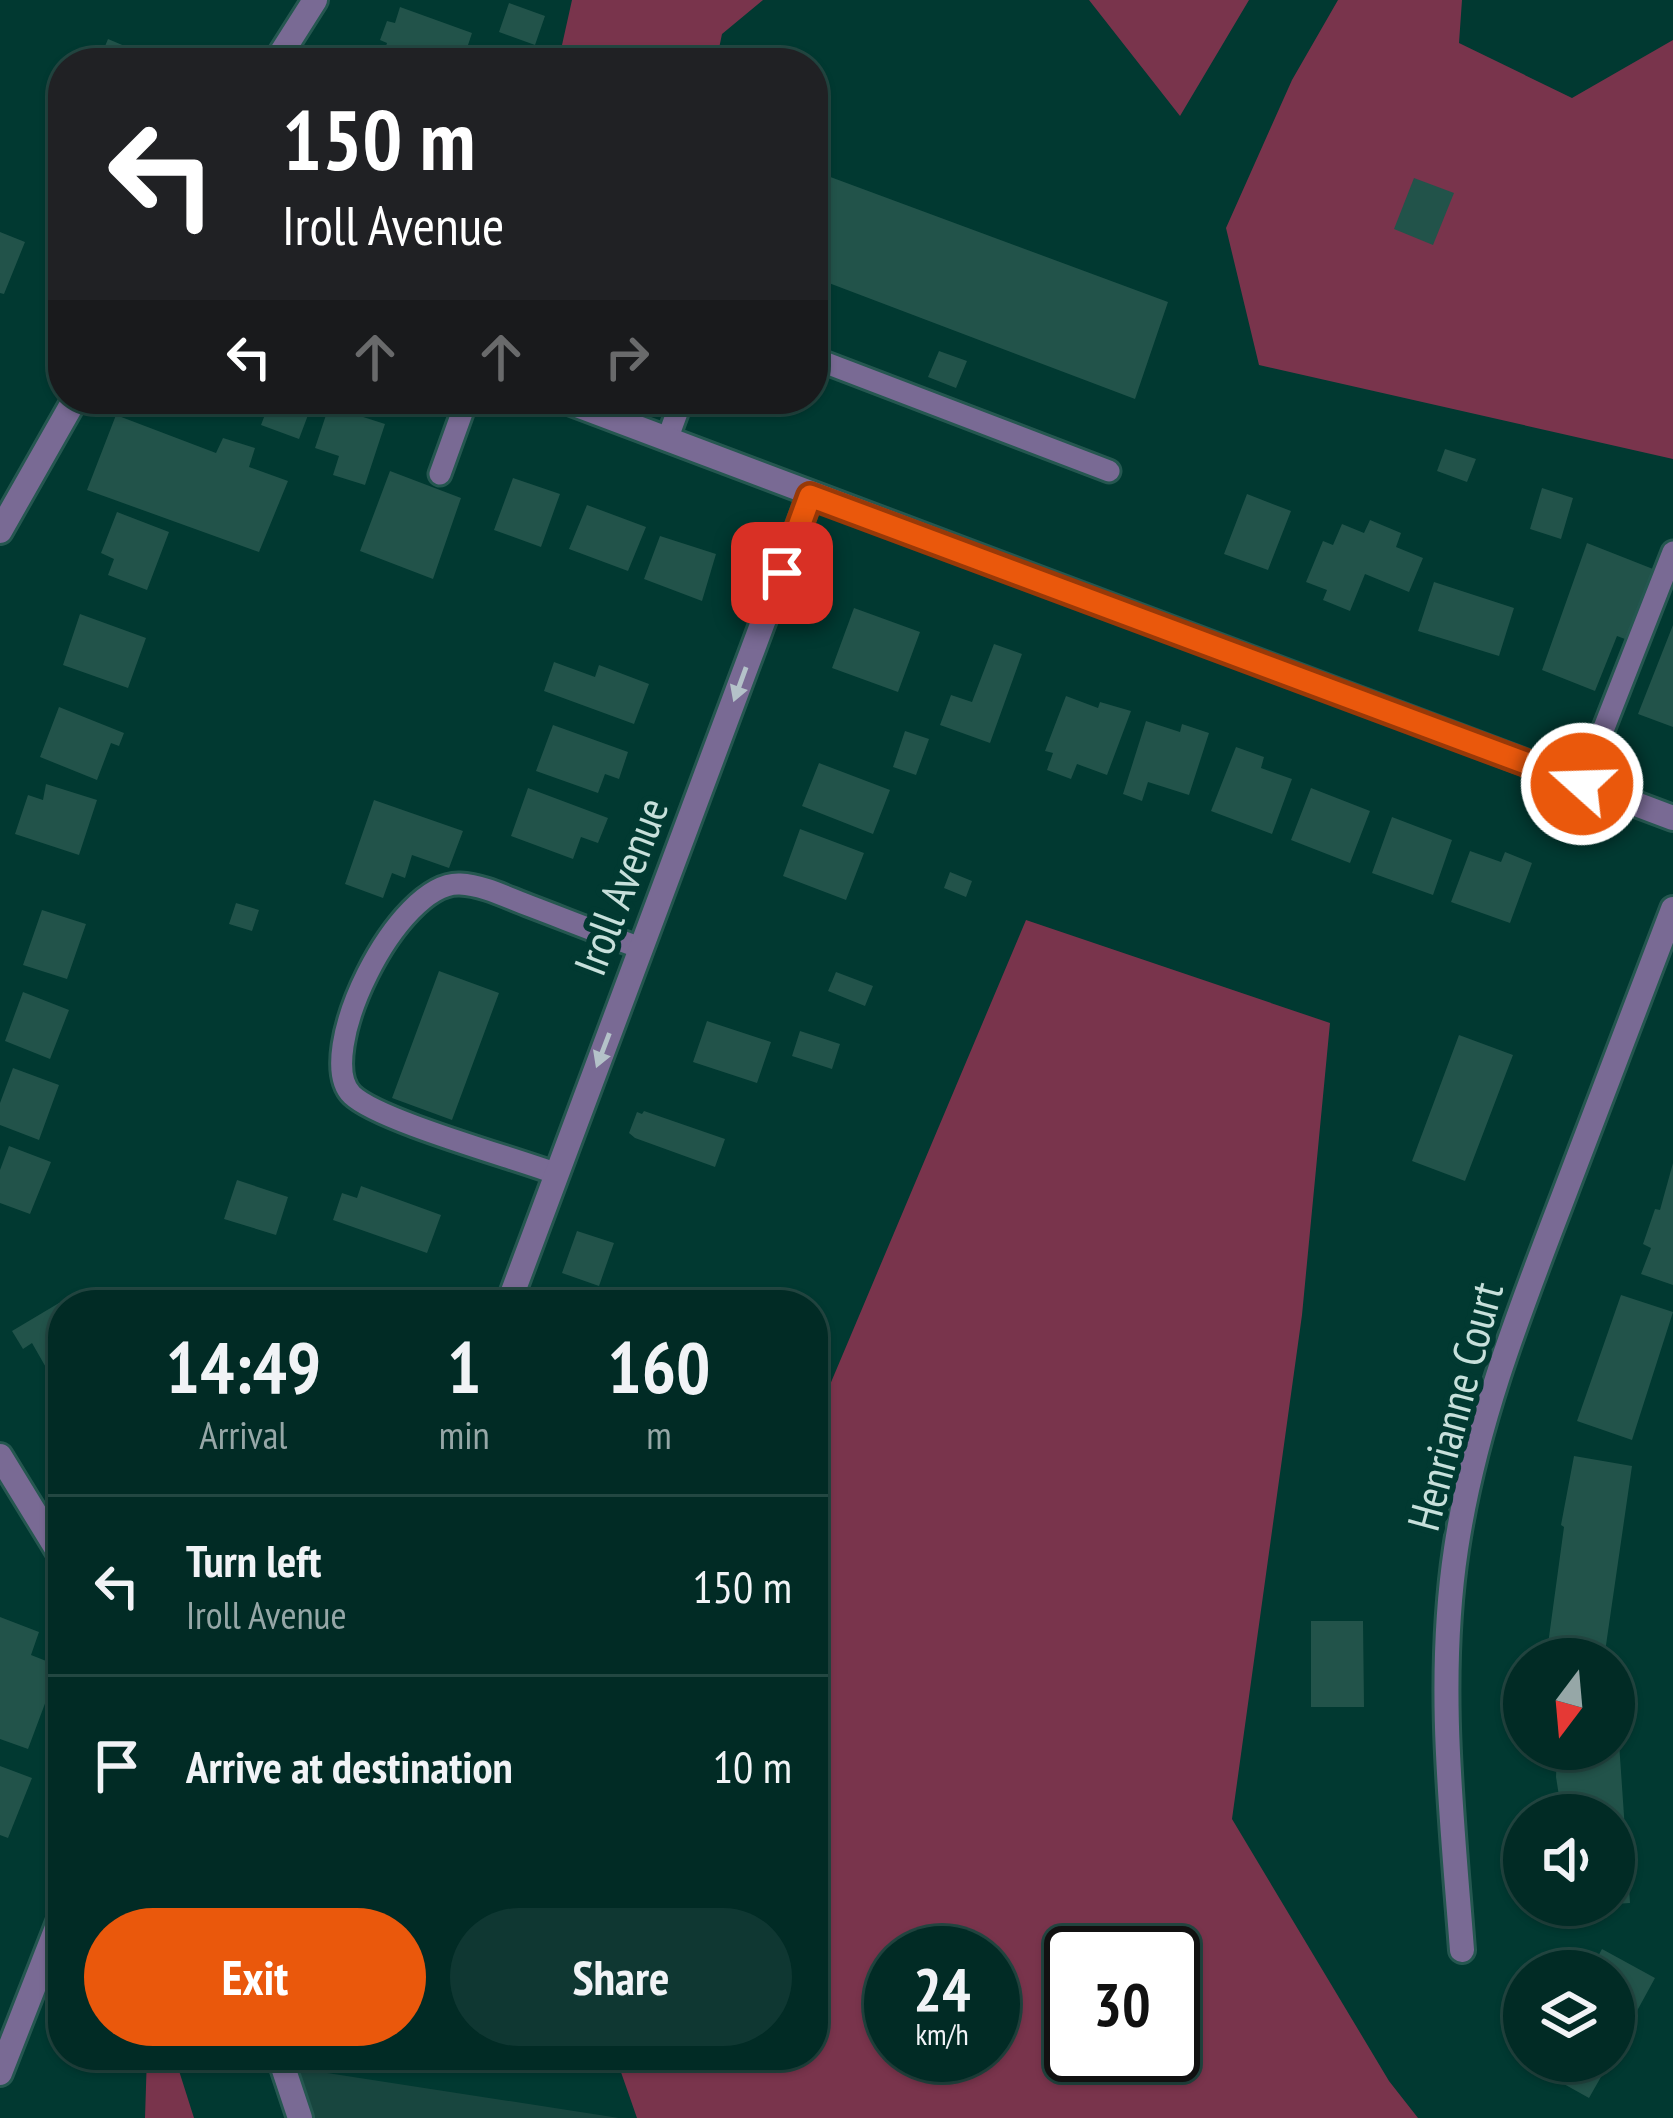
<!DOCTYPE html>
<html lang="en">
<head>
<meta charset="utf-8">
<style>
  body { margin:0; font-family:"PT Sans Narrow",sans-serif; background:#0f3732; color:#f1f3f6; height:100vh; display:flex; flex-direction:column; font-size:45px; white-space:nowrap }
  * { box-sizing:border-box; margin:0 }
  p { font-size:39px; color:#96a7a7 }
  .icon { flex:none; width:66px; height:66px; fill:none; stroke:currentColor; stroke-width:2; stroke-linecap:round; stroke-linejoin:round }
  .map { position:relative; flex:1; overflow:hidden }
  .drawer { position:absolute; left:48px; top:1290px; width:780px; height:780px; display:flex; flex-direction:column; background:#012b25; border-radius:48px; box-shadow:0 3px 9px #0004,0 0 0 3px #234742 }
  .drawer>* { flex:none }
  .top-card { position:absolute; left:48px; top:48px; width:780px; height:366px; border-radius:48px; box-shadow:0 3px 9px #0004,0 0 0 3px #234742; background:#202124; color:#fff; overflow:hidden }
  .needle { width:78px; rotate:196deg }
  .fabs { position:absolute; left:1503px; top:1638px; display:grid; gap:24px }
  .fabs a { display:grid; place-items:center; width:132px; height:132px; border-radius:50%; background:#012b25; box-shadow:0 3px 9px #0004,0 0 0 3px #234742; font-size:60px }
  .speed { position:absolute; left:864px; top:1926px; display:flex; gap:24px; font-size:60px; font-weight:700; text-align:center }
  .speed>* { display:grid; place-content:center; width:156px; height:156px; border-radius:50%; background:#012b25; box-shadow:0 3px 9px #0004,0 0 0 3px #234742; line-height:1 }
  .speed small { font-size:30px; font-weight:400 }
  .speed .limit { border:6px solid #111; border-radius:18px; background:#fff; color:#111 }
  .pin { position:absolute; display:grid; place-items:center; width:102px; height:102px; color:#fff; margin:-51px; border-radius:24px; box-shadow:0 6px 18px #0006 }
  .me { position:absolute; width:132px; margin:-66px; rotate:290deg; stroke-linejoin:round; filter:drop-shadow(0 0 9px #0008) }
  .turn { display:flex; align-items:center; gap:42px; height:252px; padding:0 36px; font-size:54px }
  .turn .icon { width:156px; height:156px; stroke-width:2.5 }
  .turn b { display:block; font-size:84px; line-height:102px }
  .lanes { display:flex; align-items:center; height:114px; padding:0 36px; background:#0003; justify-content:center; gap:60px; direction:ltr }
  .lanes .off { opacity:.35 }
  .eta { display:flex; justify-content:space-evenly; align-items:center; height:204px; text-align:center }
  .eta b { font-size:72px; font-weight:800; line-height:84px }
  .primary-button { display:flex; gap:24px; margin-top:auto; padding:24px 36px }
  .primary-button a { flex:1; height:138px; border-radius:72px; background:#ea580c; color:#fff; font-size:48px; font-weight:800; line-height:138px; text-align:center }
  .primary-button a+a { background:#0f3732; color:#f1f3f6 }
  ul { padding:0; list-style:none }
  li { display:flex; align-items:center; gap:36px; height:180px; padding:0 36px; border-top:3px solid #234742 }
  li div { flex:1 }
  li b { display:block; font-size:45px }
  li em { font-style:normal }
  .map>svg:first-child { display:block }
  .built { fill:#18463f }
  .green { fill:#79344c; fill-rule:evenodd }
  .building { fill:#22534a }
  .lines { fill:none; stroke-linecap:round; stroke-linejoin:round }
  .service-casing { stroke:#255750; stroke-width:27 }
  .minor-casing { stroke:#255750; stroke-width:30 }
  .tertiary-casing { stroke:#255750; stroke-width:30 }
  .service { stroke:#796a94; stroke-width:21 }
  .minor { stroke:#796a94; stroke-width:24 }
  .tertiary { stroke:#796a94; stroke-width:24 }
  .oneway { fill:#b4c2c9 }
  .route-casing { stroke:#983908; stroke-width:30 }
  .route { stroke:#ea580c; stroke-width:21 }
  .labels { text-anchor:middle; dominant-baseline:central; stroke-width:12; stroke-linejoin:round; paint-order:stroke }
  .street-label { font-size:45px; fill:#c7e0db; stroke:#013931 }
</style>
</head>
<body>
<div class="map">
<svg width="1673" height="2118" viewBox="0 0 1673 2118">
  <rect width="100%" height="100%" fill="#013931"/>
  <path class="built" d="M282,2066L619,2118H300Z"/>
  <path class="green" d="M572,0H763L722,34L716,63H558Z
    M1089,0H1249L1180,116Z
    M1338,0H1462L1459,43L1572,98L1673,40V459L1259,365L1226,228L1292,80Z
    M1026,920L1330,1023L1302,1315L1232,1819L1389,2081L1418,2118H637L615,2055H813V1425ZM993,1953V2055H891V1953ZM1173,1953V2055H1071V1953Z
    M147,2055H174L194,2118H145Z"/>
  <path class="building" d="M509,3L545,16L535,45L499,32Z
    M400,7L472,33L462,63L381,61L387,43L380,40L387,21L395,23Z
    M108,39L165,63H98Z
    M825,175L1168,302L1135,399L813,277V217Z
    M1414,178L1454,193L1433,245L1394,229Z
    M0,232L25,242L4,294L0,293Z
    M939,351L967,361L956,388L928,377Z
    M271,399H314L299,439L261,425Z
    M329,406L385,424L365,485L333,475L339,456L315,448Z
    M116,415L216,453L223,438L255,448L249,467L288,481L259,552L87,490Z
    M1445,449L1476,459L1467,482L1437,471Z
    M390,471L461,498L433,579L360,551Z
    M513,478L560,494L541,547L494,530Z
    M1542,488L1573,498L1561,539L1530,529Z
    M1247,494L1291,511L1268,570L1224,554Z
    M587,505L646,527L628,571L569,549Z
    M117,512L169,532L147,590L108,575L114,559L101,553Z
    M1370,520L1401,533L1396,547L1423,558L1409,592L1365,574L1350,611L1323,600L1327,590L1306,582L1323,541L1333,545L1342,524L1364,533Z
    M660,536L716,554L702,601L644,579Z
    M1587,543L1653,569L1625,639L1617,636L1595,691L1542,670Z
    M1434,582L1514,608L1499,656L1418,631Z
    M854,608L920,632L898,692L832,668Z
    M80,614L146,638L128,688L63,665Z
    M1673,625V727L1638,714Z
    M994,644L1022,654L990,743L940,725L951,695L972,702Z
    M554,662L595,677L599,665L649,684L634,724L544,691Z
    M1066,696L1098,708L1100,702L1131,711L1107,775L1077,764L1071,779L1047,770L1053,753L1045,751Z
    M59,707L124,733L119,746L111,743L97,780L40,757Z
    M1146,721L1180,732L1182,724L1209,733L1189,795L1148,782L1142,801L1123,794Z
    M553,725L628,752L619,779L605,774L598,793L536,771Z
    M905,731L929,739L916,775L893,767Z
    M1236,747L1264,757L1261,768L1292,779L1272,834L1211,811Z
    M819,763L890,790L873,834L802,806Z
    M46,784L97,800L79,855L15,834L28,795L43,800Z
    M528,788L608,818L598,843L581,837L573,859L511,836Z
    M1311,788L1370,811L1350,863L1291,840Z
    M374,800L463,831L449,868L412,855L405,878L392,873L383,898L345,884Z
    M1392,817L1452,840L1433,895L1372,873Z
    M800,829L864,853L846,900L783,876Z
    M1470,851L1501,862L1505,852L1532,863L1510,923L1451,902Z
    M950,872L972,881L966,897L944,888Z
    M236,903L259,910L252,931L229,924Z
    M42,910L86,924L67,979L23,965Z
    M439,971L499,993L452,1120L392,1098Z
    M836,972L873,986L865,1006L828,991Z
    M23,992L69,1010L50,1059L5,1041Z
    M707,1021L771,1042L757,1083L693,1062Z
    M800,1031L840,1044L832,1069L792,1056Z
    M1459,1035L1513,1055L1465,1181L1412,1161Z
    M13,1068L59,1085L39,1140L0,1125V1103Z
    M644,1111L725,1139L715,1167L635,1138L629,1133L637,1112L642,1114Z
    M9,1146L51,1162L30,1214L0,1203V1170Z
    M1673,1163V1285L1641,1274L1651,1248L1643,1244L1655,1209L1660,1210Z
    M237,1180L288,1197L276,1235L224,1219Z
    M361,1186L441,1215L427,1253L333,1220L342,1193L357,1198Z
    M577,1231L614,1243L599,1286L562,1273Z
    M1621,1295L1673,1312L1632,1440L1577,1421Z
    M59,1303L63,1309V1362L48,1371L32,1343L23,1349L12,1331Z
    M1574,1456L1632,1466L1604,1659H1546L1564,1527L1561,1525Z
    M0,1617L39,1632L31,1655L59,1666L28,1749L0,1739Z
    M1311,1621H1363L1364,1707H1311Z
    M1614,1728H1618L1630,1903L1614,1904V1815H1562L1556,1777L1557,1749H1614Z
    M0,1766L32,1778L8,1838L0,1835Z
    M1602,1949L1655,1978L1614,2053V1971H1590Z
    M1541,2061H1610L1589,2098L1537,2069Z"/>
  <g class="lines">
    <defs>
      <path id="service" d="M813,358L1109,471
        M667,440L682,399
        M440,474L467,399
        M1582,784L1673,552
        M557,1174C515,1158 379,1121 352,1095C312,1056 397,881 460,884C484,885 508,898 530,906C567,920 604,935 641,948"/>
      <path id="minor" d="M561,399L1673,818
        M508,1305L810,496
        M1462,1950C1452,1817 1436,1682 1456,1549C1474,1429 1516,1320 1559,1208C1597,1108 1635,1009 1673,909
        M0,2073L63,1912"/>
      <path id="tertiary" d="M275,63L315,0
        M0,531L75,399
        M0,1456L63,1559
        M279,2055L300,2118"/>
    </defs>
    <use href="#service" class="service-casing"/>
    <use href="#minor" class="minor-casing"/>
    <use href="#tertiary" class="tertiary-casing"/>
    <use href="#service" class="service"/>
    <use href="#minor" class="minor"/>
    <use href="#tertiary" class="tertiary"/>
  </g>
  <defs><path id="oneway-solid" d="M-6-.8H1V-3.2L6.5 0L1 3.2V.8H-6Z" transform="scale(3)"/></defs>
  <g class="oneway">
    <use href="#oneway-solid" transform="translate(740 684) rotate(110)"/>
    <use href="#oneway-solid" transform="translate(603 1050) rotate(111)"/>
  </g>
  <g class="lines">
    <defs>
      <path id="route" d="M782,573L810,496L1582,784"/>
    </defs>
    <use href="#route" class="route-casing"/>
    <use href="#route" class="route"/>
  </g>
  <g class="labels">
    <g class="street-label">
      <text transform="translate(620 886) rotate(-69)">Iroll Avenue</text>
      <text transform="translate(1454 1406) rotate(-75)">Henrianne Court</text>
    </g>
  </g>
</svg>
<div class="fabs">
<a><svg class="needle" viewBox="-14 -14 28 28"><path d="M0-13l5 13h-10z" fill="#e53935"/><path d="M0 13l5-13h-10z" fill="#96a7a7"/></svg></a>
<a><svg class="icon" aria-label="sound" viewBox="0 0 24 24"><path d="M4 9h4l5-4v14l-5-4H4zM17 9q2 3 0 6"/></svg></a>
<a><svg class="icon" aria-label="layers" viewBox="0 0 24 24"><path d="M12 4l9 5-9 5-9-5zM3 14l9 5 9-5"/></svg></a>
</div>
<div class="speed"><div>24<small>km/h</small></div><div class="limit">30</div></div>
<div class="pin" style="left:782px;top:573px;background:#d93025"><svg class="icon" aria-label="arrive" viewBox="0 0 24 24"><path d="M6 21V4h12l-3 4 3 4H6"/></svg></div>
<svg class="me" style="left:1582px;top:784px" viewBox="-20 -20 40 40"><circle r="17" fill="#ea580c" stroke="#fff" stroke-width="3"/><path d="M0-11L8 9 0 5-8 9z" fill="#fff"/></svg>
<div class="top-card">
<div class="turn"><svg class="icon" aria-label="left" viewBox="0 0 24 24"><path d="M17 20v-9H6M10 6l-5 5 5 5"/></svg><div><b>150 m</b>Iroll Avenue</div></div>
<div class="lanes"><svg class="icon" aria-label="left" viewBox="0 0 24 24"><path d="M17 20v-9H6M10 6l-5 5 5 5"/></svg><svg class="icon off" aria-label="ahead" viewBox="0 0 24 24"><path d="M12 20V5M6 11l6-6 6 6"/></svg><svg class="icon off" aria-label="ahead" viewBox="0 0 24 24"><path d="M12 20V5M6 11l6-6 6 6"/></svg><svg class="icon off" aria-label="right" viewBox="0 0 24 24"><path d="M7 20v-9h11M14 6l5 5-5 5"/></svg></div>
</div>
<section class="drawer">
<div class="eta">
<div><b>14:49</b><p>Arrival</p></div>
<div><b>1</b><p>min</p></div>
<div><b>160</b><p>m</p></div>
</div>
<ul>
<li><svg class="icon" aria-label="left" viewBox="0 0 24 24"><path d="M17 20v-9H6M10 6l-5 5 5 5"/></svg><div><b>Turn left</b><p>Iroll Avenue</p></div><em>150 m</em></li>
<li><svg class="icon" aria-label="arrive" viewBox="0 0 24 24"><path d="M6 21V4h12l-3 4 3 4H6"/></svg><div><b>Arrive at destination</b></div><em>10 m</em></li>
</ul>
<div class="primary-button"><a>Exit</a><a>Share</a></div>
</section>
</div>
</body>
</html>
